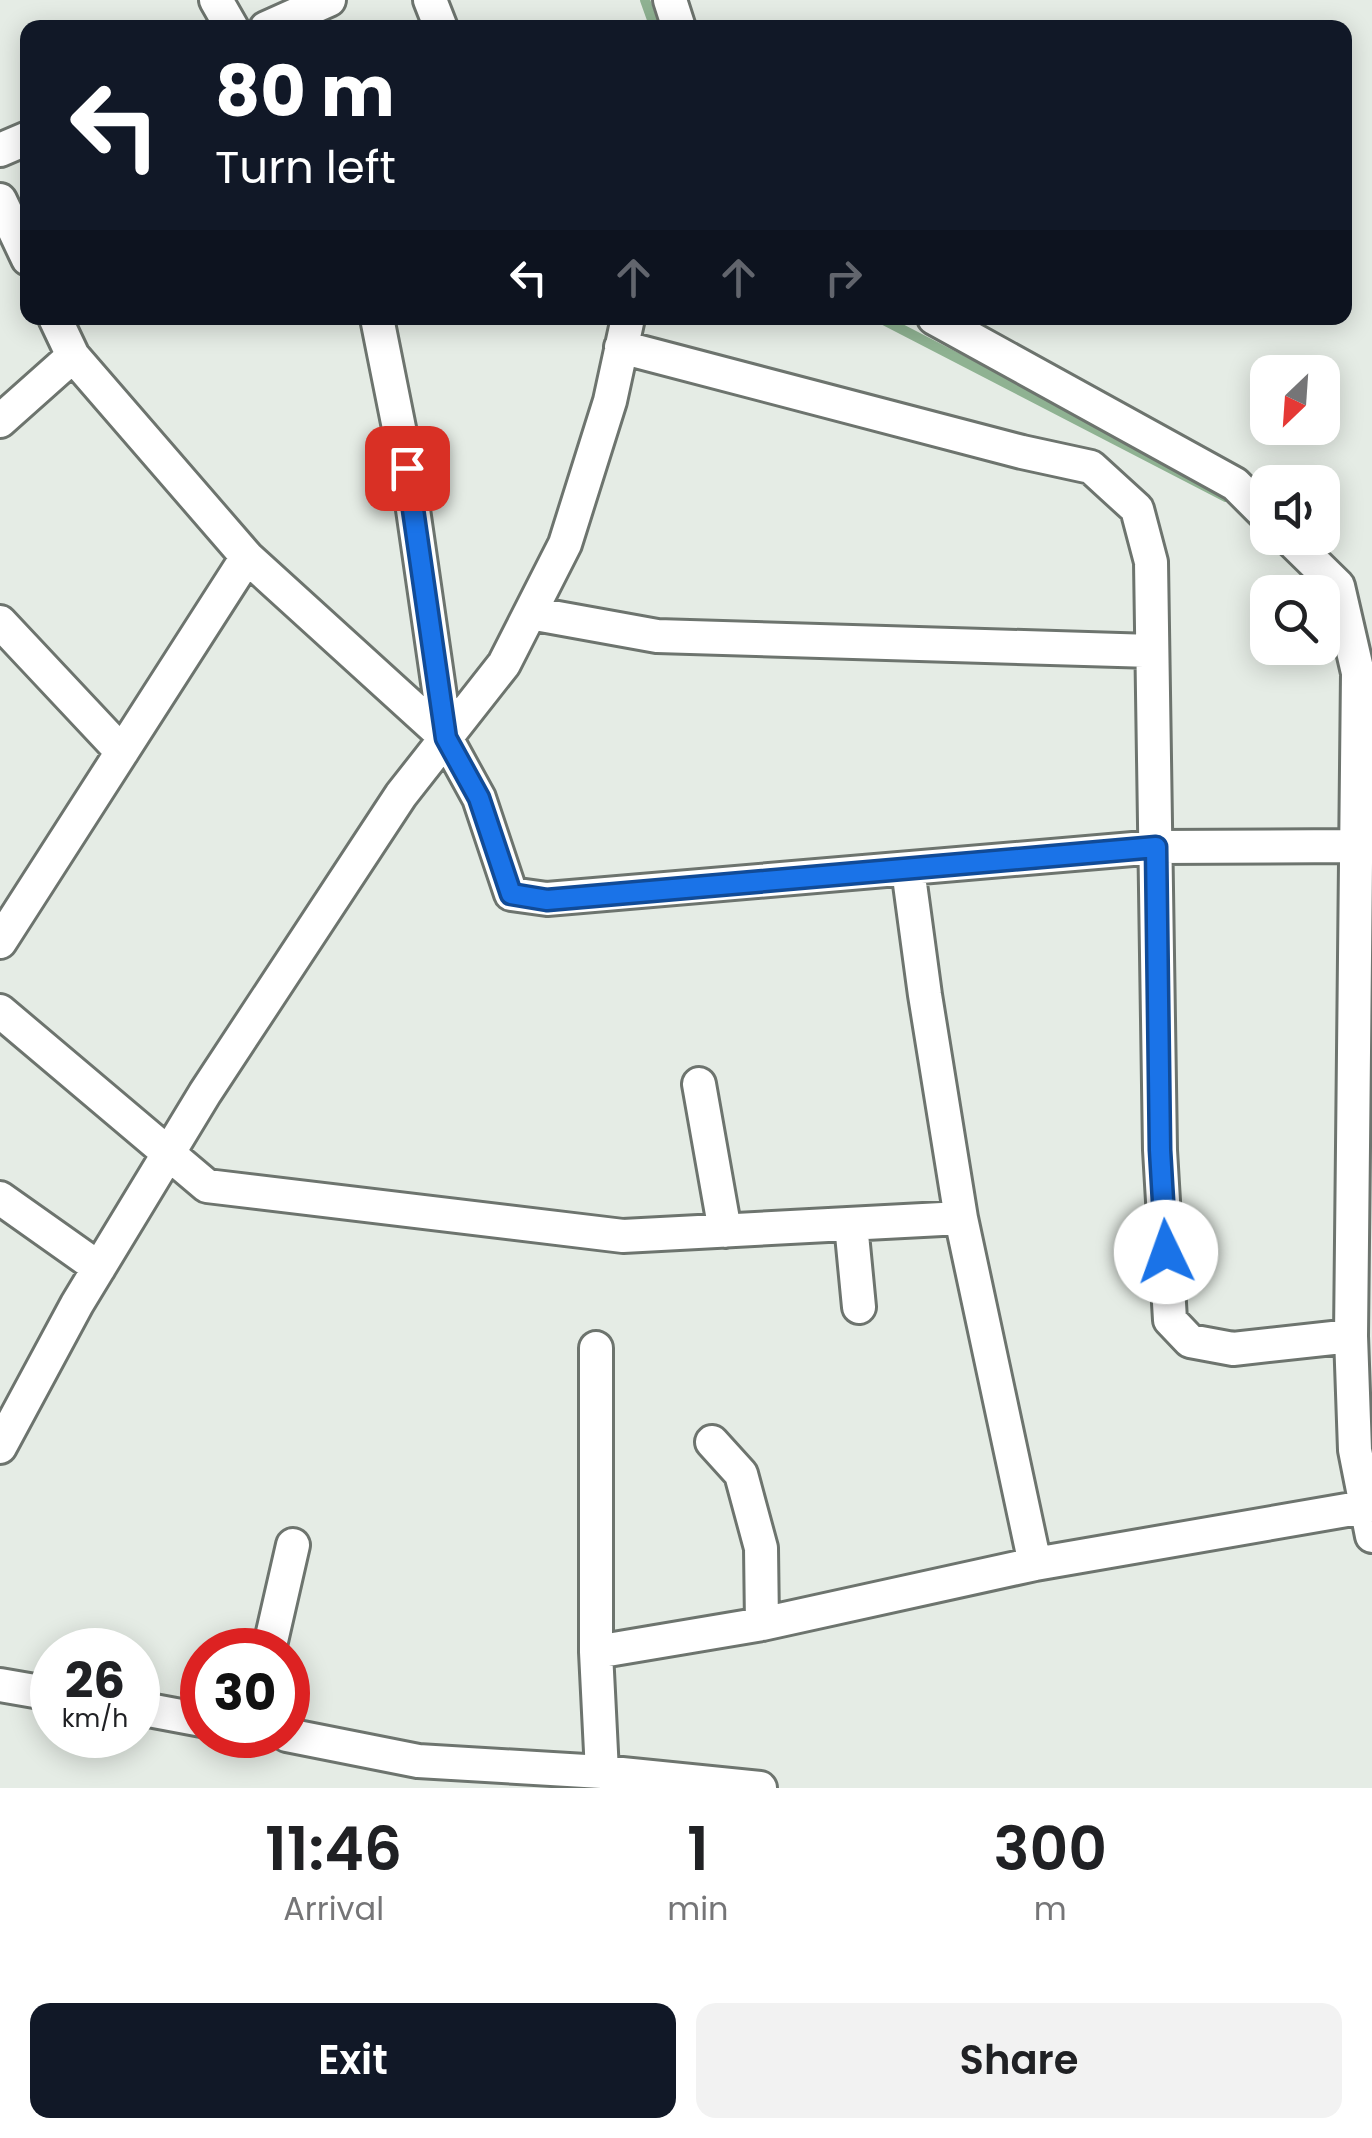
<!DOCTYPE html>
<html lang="en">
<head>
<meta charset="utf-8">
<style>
  body { margin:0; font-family:Poppins,sans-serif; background:#f2f2f2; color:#202124; height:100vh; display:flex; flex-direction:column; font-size:38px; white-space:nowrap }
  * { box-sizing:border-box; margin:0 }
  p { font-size:32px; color:#757577 }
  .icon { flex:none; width:55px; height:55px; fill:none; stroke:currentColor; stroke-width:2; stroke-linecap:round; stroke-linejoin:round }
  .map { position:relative; height:1788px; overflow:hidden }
  .side { display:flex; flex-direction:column; background:#fff; flex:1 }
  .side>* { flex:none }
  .top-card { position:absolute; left:20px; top:20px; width:1332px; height:305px; border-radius:20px; box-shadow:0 5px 25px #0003; background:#111827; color:#fff; overflow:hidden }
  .needle { width:65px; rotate:205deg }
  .controls { position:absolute; left:1250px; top:355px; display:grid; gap:20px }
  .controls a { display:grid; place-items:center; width:90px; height:90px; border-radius:20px; background:#fff; box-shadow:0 5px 25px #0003; font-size:50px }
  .speed { position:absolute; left:30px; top:1628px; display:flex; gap:20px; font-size:50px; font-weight:700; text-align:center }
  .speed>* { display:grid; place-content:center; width:130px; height:130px; border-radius:50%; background:#fff; box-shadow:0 5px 25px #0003; line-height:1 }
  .speed small { font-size:25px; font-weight:400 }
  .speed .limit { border:15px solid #d22; background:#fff; color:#111 }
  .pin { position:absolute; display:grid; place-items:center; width:85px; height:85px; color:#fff; margin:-42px; border-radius:20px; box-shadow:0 5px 15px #0006 }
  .me { position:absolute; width:110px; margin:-55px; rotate:357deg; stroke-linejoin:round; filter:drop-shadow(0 0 8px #0008) }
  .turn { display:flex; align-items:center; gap:35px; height:210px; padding:0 30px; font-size:45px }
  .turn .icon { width:130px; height:130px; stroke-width:2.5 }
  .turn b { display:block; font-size:70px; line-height:85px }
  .lanes { display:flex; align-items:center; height:95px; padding:0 30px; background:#0003; justify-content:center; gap:50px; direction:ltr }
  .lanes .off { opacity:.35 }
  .eta { display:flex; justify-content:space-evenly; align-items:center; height:170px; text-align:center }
  .eta b { font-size:60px; font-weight:600; line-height:70px }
  .button { display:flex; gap:20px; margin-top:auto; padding:20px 30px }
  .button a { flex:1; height:115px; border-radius:20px; background:#111827; color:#fff; font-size:40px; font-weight:600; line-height:115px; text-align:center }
  .button a+a { background:#f2f2f2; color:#202124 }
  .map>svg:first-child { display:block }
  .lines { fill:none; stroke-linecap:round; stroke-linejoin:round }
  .stream { stroke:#8fb292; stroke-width:10 }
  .minor-casing { stroke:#6d746e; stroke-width:38 }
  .minor { stroke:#fff; stroke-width:32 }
  .route-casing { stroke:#114b97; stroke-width:25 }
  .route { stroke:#1a73e8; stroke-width:18 }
</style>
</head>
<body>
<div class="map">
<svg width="1372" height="1788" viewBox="0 0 1372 1788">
  <rect width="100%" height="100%" fill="#e5ece5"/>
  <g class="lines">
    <path class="stream" d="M645,0L655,28
      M880,318L1226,497"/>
    <defs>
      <path id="minor" d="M216,0L232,28
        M430,0L441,28
        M670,0L679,28
        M266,28L329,0
        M0,150L28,138
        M0,200L28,259
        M55,318L73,356L247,557L446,738L479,798L511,894L547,899L1156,847L1358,846
        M377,318L407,468L446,738
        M934,318L1235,484L1268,517
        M621,347L1022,452L1091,467L1137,509L1151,562L1160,1150L1170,1320L1190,1341L1233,1349L1351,1336
        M0,421L73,356
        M1289,538L1338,586L1358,673L1351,1336L1355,1450L1372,1536
        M530,613L657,636L1152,651
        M0,622L122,752
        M908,869L925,995L961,1218L1035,1564
        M0,942L247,557
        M0,1011L207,1186L623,1236L961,1218
        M699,1084L725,1231
        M0,1198L99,1268
        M851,1224L859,1307
        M596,1348V1652L602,1772
        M712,1442L741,1474L761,1548L762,1624
        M0,1447L77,1304L205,1093L401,795L504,664L565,544L610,401L628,318
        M269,1650L293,1545
        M596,1652L762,1624L1035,1564L1364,1507
        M0,1685L52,1694
        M138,1708L202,1720
        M287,1735L418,1761L602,1772L760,1788"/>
    </defs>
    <use href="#minor" class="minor-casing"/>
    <use href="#minor" class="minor"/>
  </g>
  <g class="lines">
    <defs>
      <path id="route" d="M407,468L446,738L479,798L511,894L547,900L1156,847L1160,1150L1166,1252"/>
    </defs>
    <use href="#route" class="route-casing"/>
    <use href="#route" class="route"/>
  </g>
</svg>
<div class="controls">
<a><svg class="needle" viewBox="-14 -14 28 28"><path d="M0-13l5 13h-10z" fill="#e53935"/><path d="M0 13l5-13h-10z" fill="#757577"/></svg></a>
<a><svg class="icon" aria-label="sound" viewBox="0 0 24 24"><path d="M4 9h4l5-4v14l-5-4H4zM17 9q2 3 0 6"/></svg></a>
<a><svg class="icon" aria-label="search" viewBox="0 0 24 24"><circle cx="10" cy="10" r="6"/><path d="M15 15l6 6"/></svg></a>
</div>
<div class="speed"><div>26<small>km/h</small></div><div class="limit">30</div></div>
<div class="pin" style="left:407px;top:468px;background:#d93025"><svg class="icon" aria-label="arrive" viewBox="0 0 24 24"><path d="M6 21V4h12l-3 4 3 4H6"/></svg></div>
<svg class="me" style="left:1166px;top:1252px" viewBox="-20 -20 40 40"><circle r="19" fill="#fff"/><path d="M0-13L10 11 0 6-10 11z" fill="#1a73e8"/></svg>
<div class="top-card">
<div class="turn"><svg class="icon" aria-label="left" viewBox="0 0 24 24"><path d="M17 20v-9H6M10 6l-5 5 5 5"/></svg><div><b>80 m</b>Turn left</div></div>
<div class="lanes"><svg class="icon" aria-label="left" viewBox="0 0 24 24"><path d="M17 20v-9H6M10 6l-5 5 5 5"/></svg><svg class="icon off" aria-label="ahead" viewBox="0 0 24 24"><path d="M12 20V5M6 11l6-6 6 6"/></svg><svg class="icon off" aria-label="ahead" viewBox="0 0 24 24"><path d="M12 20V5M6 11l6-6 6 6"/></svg><svg class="icon off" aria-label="right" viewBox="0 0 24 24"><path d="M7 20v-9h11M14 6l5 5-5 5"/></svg></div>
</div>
</div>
<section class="side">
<div class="eta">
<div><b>11:46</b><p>Arrival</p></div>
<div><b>1</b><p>min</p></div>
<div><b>300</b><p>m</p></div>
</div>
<div class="button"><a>Exit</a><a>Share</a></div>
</section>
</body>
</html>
